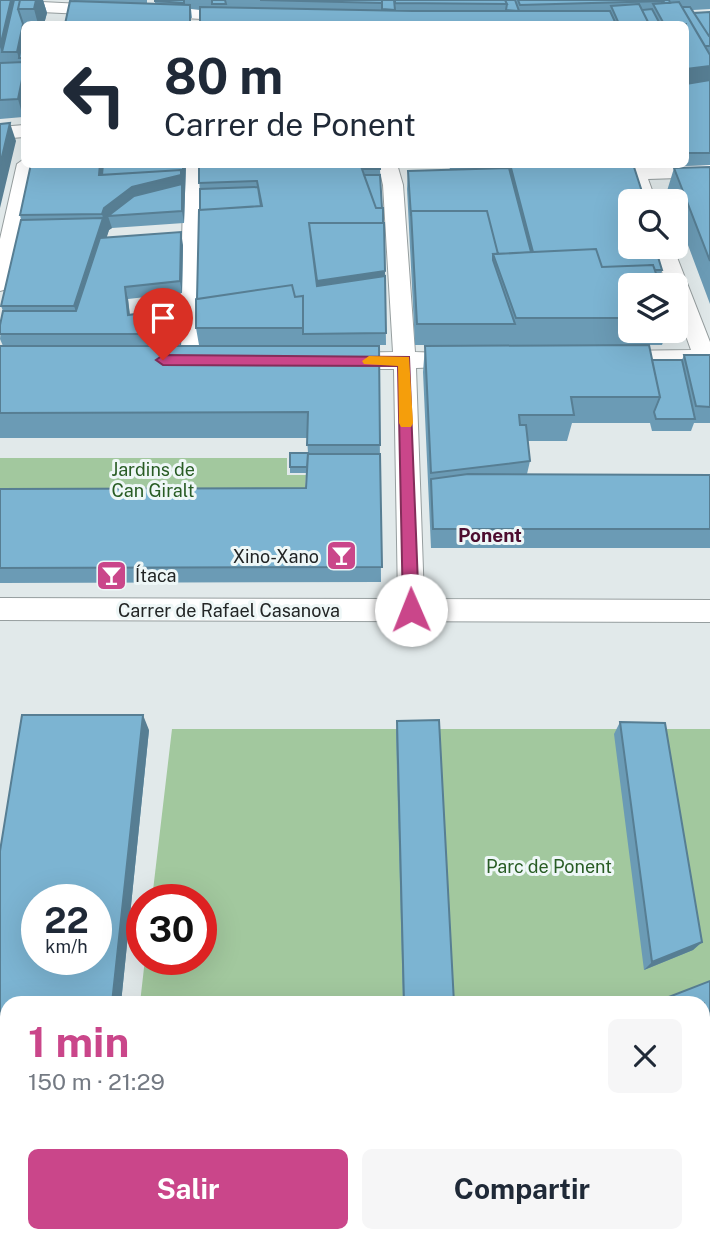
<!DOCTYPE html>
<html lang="es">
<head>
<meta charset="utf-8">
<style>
  body { margin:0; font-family:"Public Sans",sans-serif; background:#f6f6f7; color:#1f2937; height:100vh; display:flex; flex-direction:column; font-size:26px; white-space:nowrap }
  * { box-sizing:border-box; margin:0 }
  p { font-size:23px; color:#747a83 }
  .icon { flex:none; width:38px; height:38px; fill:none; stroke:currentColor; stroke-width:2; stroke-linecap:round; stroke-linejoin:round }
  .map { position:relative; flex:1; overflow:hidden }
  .drawer { position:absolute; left:0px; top:996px; width:710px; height:247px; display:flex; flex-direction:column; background:#fff; border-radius:21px 21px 0 0; box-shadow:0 7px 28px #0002 }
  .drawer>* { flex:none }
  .banner { position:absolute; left:21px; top:21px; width:668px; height:147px; border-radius:10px; box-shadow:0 7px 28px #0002; background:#fff; color:#1f2937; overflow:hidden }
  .buttons { position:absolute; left:618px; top:189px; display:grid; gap:14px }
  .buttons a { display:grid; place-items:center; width:70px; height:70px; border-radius:10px; background:#fff; box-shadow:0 7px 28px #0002; font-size:35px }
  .speed { position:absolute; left:21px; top:884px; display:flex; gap:14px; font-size:35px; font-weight:700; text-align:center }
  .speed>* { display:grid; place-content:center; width:91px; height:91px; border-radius:50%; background:#fff; box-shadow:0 7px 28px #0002; line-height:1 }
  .speed small { font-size:18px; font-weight:400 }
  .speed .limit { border:10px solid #d22; background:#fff; color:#111 }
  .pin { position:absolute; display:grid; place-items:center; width:60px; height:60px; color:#fff; margin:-72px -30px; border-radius:50% 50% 50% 0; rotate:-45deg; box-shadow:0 0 7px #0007 }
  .pin .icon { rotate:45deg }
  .me { position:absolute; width:77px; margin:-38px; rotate:359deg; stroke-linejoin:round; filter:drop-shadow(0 0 5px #0008) }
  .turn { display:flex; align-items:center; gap:24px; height:147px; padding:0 28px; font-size:32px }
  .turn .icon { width:91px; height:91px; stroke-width:2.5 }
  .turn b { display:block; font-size:49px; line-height:60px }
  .round { display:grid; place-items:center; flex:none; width:74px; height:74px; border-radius:10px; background:#f6f6f7 }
  .overview { display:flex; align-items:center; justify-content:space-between; height:119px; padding:0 28px }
  h1 { font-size:42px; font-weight:700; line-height:52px; color:#ca468a }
  .action { display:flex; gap:14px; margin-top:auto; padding:14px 28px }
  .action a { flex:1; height:80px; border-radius:10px; background:#ca468a; color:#fff; font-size:28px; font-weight:700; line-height:80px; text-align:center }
  .action a+a { background:#f6f6f7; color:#1f2937 }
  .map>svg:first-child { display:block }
  .green { fill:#a2c89e }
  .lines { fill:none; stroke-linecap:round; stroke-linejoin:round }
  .street-casing { stroke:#969e9f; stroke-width:2 }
  .street { fill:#fff; fill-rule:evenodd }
  .wall { fill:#6b9bb5 }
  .shaded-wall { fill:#577e93 }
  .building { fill:#7cb4d2; stroke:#577e93; stroke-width:2; fill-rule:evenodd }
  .route { fill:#ca468a; stroke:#832e5a; stroke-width:2 }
  .slow { fill:#f59e0b }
  .labels { text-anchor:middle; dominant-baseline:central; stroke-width:6; stroke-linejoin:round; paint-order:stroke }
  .park-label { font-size:18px; fill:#285c24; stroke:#eef7f7 }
  .poi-label { font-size:18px; fill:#222525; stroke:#eef7f7; text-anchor:end }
  .street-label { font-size:18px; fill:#222525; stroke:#eef7f7 }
  .neighbourhood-label { font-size:19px; font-weight:bold; fill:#4d0d2f; stroke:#eef7f7 }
</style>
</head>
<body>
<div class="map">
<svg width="710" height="1242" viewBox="0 0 710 1242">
  <rect width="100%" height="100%" fill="#e1e9ea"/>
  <path class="green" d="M0,458H287V475H306L304,501L0,502Z
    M172,729H710V1242H627L604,1236H704V1003H140L145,959H201V900L152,899Z
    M0,1156L7,1157V1236H363L392,1242H0Z"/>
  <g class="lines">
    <defs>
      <path id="street" d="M0,0L103,5L111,10L103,15L0,10Z
        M156,7L236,11L244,16L236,21L150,16L148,12L150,8Z
        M24,125V137L0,139V127Z
        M24,159V164H37L11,284L7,289L0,291V239L17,164Z
        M184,164H204L201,360L198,366L190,368L182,366L179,360Z
        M378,164H397L403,185L415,352L468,354L471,360L468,366L416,368L424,599L710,600V622L0,620V598L398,599L394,369H344L336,367L333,361L336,355L344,353L393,352L383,185Z
        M710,165V177L648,179L656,201H636L629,180L593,179L590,175L593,171L600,169Z
        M653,247H673L710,342V366L617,367L609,365L606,359L609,353L617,351L691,350L676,308V285H667Z"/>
    </defs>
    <use href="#street" class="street-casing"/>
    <use href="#street" class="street"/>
  </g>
  <path class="wall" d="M0,0H43L47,13L44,24H24V110L23,117L0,119Z
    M73,0H147V4H155V0H710V9L693,10L694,13L710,12V165L634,168L630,247H658L657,252L662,270L659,282L630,285V331H667L662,345H415L407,189L408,171L450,170L449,164H686V24H200V10L191,9L192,18L74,1Z
    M31,164H186L184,223L112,228L109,230L106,238L183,245L182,293L128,299L130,315L182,320L181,346H3L0,339L3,311L1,306L21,220L20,215Z
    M199,164L380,169L385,271L386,345H199L196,328L200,210Z
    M710,167V304L676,213V201H671L667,191L674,168Z
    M0,346H379L381,582L0,583V489L306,488L307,473H290V467L308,453L307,438H0Z
    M425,346L652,360H682L684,355H710V423H694L691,431H652L650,423H572L567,441H528L530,461L527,474L710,475V548H431L423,372Z
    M397,721L454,1003H403L396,733Z
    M620,722L702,942L693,950L644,970L614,734Z
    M149,730L121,1003H7V1043H0V851Z"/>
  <path class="shaded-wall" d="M11,0H14L2,52L0,47Z
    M36,0H43L47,13L44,24H38L34,9Z
    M23,24L24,32L19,58L17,52Z
    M710,66V83L686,86V69Z
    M24,70V110L23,117L18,99Z
    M10,123L16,141L0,208V165Z
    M100,164H107L105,184L99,175Z
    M183,164H186L184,223L182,211L108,216L112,228L109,230L80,323L74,306L103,218L102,214L104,208L132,187Z
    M181,232L183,245L182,293L180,281Z
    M385,271L384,289L317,299V281Z
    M125,287L128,299L131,327L128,315Z
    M179,308L182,320L181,346L178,334Z
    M143,715L149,730L121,1003H112Z
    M702,942L693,950L644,970L652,962Z"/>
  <path class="building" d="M0,0H11L0,47Z
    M14,0H20L18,9L23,24L17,52H2Z
    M20,0H36L34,9H18Z
    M155,0H184V3L155,1Z
    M212,0H225L226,4H212Z
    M260,0H382V3Z
    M382,0H394L395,10L382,9Z
    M395,0H505L507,4L395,3Z
    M505,0H515L519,11L506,10L507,4Z
    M518,0H662L663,1L520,5Z
    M662,0H669L670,3H662Z
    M70,1L190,5V24H65Z
    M679,2L710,55V66L686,69V24H664L653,4Z
    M639,4L649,24H619L611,6Z
    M200,7L413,11H610L616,24H200Z
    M682,7H690L709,36H710V46H705Z
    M652,9L660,24H649L642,10Z
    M710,12V36H709L694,13Z
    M24,31V58H19Z
    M24,62V70L18,99L0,100V63Z
    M710,80V153H686V84Z
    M10,123L0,165V124Z
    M31,164H100L99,175L181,170V175L132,187L104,208L102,214L20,215Z
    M103,164H183V180L181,170L102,175Z
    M199,164H380V169H362L376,208H383V223H309L317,286L385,276L386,333L303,334V296L295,297L292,285L197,299L199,210L262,206L257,181L199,183Z
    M510,164H633L645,201H630V247H655L662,270H655L653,265L602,267L596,249L533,252Z
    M710,167V261L674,168Z
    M509,168L531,252L498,254L487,211H411V216L408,171Z
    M364,175H380L382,208H376Z
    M182,184V211L108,216L134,196Z
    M258,187L261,206L200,210V189Z
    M411,211H487L498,254H493V260L515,324H417Z
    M103,218L74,306H1L21,220Z
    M309,223H384L385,271L317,281Z
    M181,232L180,281L125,287L128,315L179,308L178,334H0V325L3,311H76L100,238Z
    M596,249L602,267L653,265L660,285H630V318H516L493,254Z
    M292,285L295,297L303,296V328H196V299Z
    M649,345L660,397H571L574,415H519L520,425H526L530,461L431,473L425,346Z
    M0,346H379L380,445H307L308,412L0,413Z
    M684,355H710V407L696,406Z
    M652,360H682L695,419H656L654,412L660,397Z
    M290,453H308L307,467H290Z
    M308,454H380L382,567L0,568V489L306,488Z
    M468,474L710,475V529H433L431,479Z
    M22,715H143L112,1003H7V1036H0V851ZM37,900H96V959H37Z
    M439,720L454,1003H404L397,721Z
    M620,722L665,723L702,942L652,962Z
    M710,981V1215H704V1003H661V1000Z"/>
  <path class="route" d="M163,355L409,357L419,610L416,615H405L403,610L398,366L163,365L156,360Z"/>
  <path class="slow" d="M369,356L409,357L413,423L411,427H401L399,423L398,366L364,364L362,361Z"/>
  <defs>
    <symbol id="bar-square" viewBox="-11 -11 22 22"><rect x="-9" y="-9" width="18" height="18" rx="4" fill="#ca468a" stroke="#eef7f7"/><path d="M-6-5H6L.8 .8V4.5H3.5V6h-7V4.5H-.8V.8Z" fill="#fff"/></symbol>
  </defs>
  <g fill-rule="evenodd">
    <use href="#bar-square" x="324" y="538" width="35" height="35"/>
    <use href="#bar-square" x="94" y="558" width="35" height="35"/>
  </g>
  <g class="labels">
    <g class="park-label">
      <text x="153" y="469">Jardins de<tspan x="153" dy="21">Can Giralt</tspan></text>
      <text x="549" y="866">Parc de Ponent</text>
    </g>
    <g class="poi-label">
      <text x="319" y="556">Xino-Xano</text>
      <text x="135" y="575" text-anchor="start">Ítaca</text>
    </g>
    <g class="street-label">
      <text x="229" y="610">Carrer de Rafael Casanova</text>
    </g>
    <g class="neighbourhood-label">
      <text x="490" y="535">Ponent</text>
    </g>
  </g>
</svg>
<div class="buttons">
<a><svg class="icon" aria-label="search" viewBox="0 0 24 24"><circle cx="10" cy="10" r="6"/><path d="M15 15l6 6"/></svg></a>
<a><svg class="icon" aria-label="layers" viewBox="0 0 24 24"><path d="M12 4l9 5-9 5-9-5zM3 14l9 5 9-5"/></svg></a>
</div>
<div class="speed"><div>22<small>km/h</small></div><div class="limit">30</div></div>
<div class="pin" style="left:163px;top:360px;background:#d93025"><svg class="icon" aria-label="arrive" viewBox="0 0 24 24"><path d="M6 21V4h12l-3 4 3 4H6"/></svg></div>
<svg class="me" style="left:411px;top:610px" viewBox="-20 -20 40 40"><circle r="19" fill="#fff"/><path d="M0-13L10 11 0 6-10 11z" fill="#ca468a"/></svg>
<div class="banner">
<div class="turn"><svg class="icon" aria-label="left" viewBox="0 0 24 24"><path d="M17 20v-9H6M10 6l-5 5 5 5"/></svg><div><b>80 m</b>Carrer de Ponent</div></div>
</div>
<section class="drawer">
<div class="overview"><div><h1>1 min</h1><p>150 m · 21:29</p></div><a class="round"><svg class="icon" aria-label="close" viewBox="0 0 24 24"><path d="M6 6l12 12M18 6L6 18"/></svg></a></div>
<div class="action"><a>Salir</a><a>Compartir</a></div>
</section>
</div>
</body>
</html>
